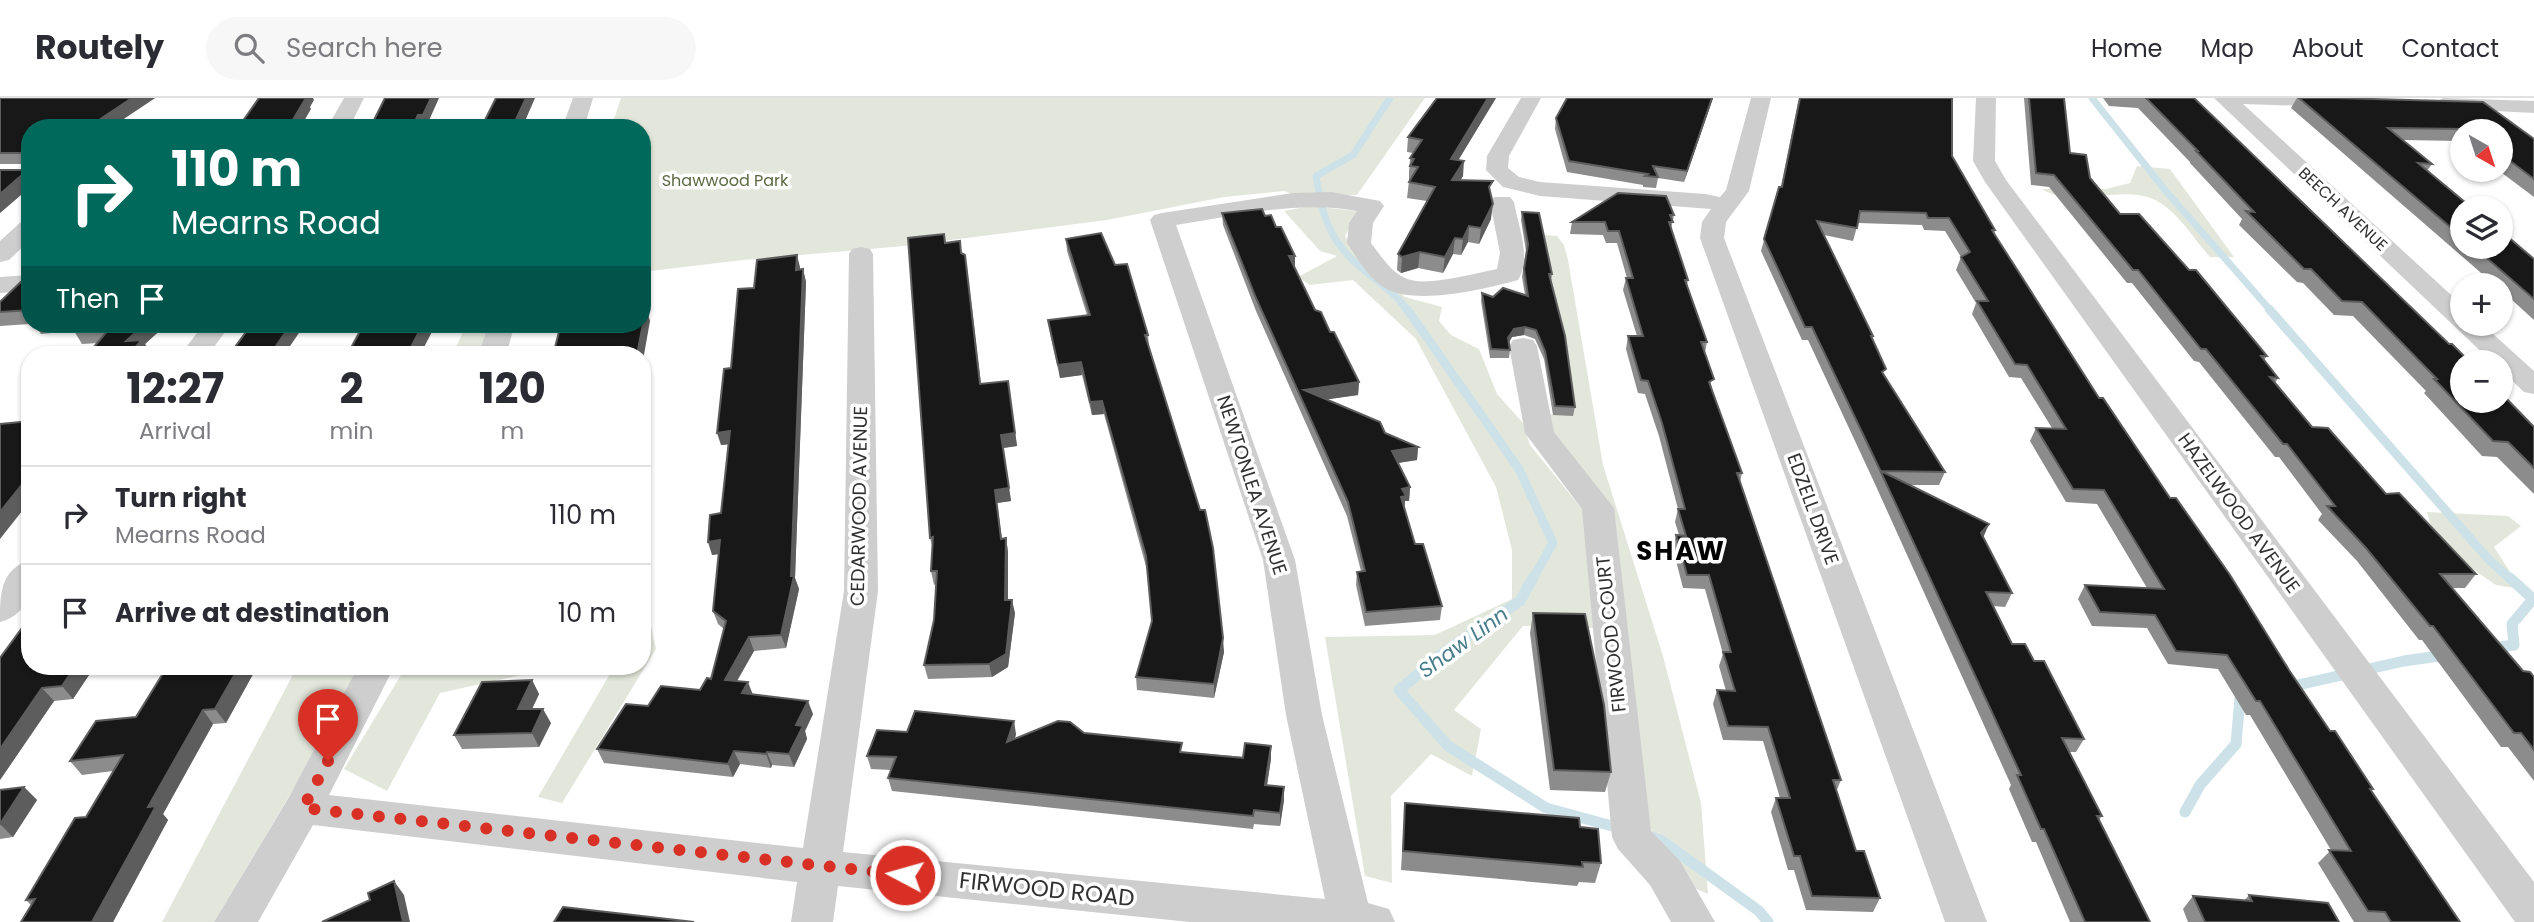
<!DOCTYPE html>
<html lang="en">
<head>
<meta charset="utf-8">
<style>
  body { margin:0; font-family:Poppins,sans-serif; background:#f7f7f7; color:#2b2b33; height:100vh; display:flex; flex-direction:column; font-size:26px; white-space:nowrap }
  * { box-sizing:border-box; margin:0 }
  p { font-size:23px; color:#7c7c81 }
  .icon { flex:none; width:38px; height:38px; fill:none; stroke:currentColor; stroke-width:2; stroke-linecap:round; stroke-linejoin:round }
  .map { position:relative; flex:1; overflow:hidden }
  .drawer { position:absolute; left:21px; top:248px; width:630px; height:329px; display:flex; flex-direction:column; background:#fff; border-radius:28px; box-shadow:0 2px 5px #0004 }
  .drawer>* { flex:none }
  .hud { position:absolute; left:21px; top:21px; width:630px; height:214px; border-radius:28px; box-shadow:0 2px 5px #0004; background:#00695c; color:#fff; overflow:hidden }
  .needle { width:46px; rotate:141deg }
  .controls { position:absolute; left:2450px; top:21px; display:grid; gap:14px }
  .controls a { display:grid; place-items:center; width:63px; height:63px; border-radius:50%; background:#fff; box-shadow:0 2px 5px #0004; font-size:35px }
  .pin { position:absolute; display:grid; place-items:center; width:60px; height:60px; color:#fff; margin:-72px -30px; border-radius:50% 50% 50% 0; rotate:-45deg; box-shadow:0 0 7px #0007 }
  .pin .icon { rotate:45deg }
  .me { position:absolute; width:77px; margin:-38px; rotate:276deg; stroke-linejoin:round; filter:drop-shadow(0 0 5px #0008) }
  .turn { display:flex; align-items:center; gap:24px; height:147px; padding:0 35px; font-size:32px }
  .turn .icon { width:91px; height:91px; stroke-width:2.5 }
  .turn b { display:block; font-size:49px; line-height:60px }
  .then { display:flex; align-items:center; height:66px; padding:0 35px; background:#0003; gap:14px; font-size:26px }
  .eta { display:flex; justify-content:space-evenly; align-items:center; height:119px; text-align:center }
  .eta b { font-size:42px; font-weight:700; line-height:49px }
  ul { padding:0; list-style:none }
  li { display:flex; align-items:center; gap:21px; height:98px; padding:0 35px; border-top:2px solid #e1e1e2 }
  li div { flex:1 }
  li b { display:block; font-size:26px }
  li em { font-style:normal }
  header { display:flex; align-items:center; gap:42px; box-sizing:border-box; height:98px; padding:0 35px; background:#fff; border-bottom:2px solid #e1e1e2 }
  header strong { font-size:33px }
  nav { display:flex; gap:38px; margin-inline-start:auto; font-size:24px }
  .search { width:490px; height:63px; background:#f7f7f7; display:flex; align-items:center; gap:18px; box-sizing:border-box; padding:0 24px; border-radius:38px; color:#7c7c81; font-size:26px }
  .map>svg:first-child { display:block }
  .green { fill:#e3e7db }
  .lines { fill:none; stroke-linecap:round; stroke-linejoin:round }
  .stream-far2 { stroke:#cce2e8; stroke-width:7 }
  .stream-far1 { stroke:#cce2e8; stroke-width:9 }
  .stream { stroke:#cce2e8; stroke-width:11 }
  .minor { fill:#cecece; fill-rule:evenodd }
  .wall { fill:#8c8c8c }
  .shaded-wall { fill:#5d5d5d }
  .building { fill:#181818; stroke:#5d5d5d; stroke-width:2 }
  .route { stroke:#d93025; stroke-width:12; stroke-dasharray:0 21.6 }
  .labels { text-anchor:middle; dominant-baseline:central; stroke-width:7; stroke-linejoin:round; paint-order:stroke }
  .far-park-label { font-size:16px; fill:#5a6942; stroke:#fff }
  .far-street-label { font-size:16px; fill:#313131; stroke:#fff }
  .street-label { font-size:19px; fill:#313131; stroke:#fff }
  .water-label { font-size:21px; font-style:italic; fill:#467c8c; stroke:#fff }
  .near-street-label { font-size:23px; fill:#313131; stroke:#fff }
  .district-label { font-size:26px; font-weight:bold; letter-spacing:2px; fill:#000; stroke:#fff }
</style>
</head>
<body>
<header>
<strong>Routely</strong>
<div class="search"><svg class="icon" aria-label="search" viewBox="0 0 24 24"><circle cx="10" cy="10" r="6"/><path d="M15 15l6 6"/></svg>Search here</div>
<nav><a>Home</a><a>Map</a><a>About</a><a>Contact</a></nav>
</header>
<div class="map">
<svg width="2534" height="824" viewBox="0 0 2534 824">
  <rect width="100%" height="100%" fill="#fff"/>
  <path class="green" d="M621,0H1425L1357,97H1295L1284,93L1224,99L1107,122L904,148L743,162L642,174V30H611Z
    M2137,68L2170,71L2234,159H2210C2193,140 2176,111 2153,101C2120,87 2071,111 2042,91H2106L2130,85Z
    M1310,108L1358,113L1345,138L1360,159L1405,199L1442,209L1439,223L1451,237L1479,251L1497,296L1523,325L1530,347L1583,412L1593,530L1523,528L1454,612L1481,631L1472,678L1431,656L1391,698L1392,785L1365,778L1325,539L1435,537L1512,501V452L1496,389L1416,241L1353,182L1310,187L1298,179L1337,158L1320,153L1284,113Z
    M1544,137L1557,138L1564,147L1568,162L1603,367L1663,558L1701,705L1708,796L1685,786L1647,725L1607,408L1553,341L1549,316L1573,317Z
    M467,226H492L480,257H452Z
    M2427,414L2508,418L2521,428L2494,449L2521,491L2496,487L2436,446Z
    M649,519L656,551L562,705L538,699L614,569H642V520Z
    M297,569H366L214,824H162Z
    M417,569H557L440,595L387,693L344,671L404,572Z"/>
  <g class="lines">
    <path class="stream-far2" d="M1390,0L1353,57L1316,78C1320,103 1325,129 1341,149C1359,174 1390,187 1408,213
      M2092,0L2165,92L2271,213"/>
    <path class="stream-far1" d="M1407,211L1519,371L1553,445L1532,482
      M2269,211L2490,463L2512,482"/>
    <path class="stream" d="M1533,480L1520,503L1446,553L1399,592L1448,648L1546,710L1623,731
      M2492,550L2514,547L2512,526L2533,501L2510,480
      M2289,589L2404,563L2446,557
      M2185,714L2200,687L2236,646L2240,600L2247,599
      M1648,738L1662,743L1759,813L1768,824"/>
    <path class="minor" d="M344,0H364L349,30H327Z
      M573,0H593L584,30H562Z
      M1521,0H1541L1509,58L1508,70L1519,79L1540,84L1705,96L1720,99L1726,92L1751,0H1771L1749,93L1726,124L1724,140L1987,824H1945L1700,140L1702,124L1711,111L1540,98L1503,89L1486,72L1487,58Z
      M1976,0H1996L1995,63L2006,82L2534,784V824H2515L1985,84L1973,63Z
      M2214,0H2345L2347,3L2344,7L2337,9L2243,6L2462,207V226H2482L2534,273V296L2524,294L2501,272V264H2492Z
      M2443,0L2534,3V15L2437,10L2434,6Z
      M1331,94L1380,103L1384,108L1373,125L1371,145C1381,158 1390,173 1405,180C1424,190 1476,175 1497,171L1500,155L1490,104L1494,99H1510L1514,104C1518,127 1532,161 1518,182C1485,191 1416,208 1385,190C1368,180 1358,161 1347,145L1349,125L1357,113C1297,102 1236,118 1176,127L1295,462L1322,617L1368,805L1389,811L1395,824H1190L838,788L833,824H791L797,784L313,727L258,824H214L289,699L358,569H394L329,697L803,750L844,493L849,156L852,151L861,149L870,151L873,156L878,493L843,754L1325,801L1286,617L1263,462L1150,122L1154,117L1162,115L1293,95Z
      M30,121V142L9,162L0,164V143L22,123Z
      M30,177V193L0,195V179Z
      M204,226H231L208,257H180Z
      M489,226H515L506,257H478Z
      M1523,240L1533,242L1537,248L1554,334L1614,410L1651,733L1680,763L1715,824H1671L1650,787L1618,751L1612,739L1582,411L1525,335L1509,248L1513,242Z
      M30,462C30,489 32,515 0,524C0,497 0,471 30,462Z"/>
  </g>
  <path class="wall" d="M0,0H155L110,30H30V89L0,115L24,72V66H0Z
    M1496,0L1458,62L1463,78L1460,82L1491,98V121L1479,146L1468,144L1461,157L1453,156L1443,175L1418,170L1401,175L1397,172L1398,156L1427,103L1407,100L1409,83V75L1410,60L1413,55L1407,54L1408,39Z
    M1567,0H1713L1684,84L1658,80L1656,90L1643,89V87L1567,74L1555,31L1556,20Z
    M1799,0H1952V58L1995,132L1994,136L2099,300L2170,400L2330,633L2373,691L2371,693L2460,824H2354L2318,765L2331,752L2250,617H2246L2218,571L2168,566L2147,530L2092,528L2078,501L2085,487L2147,490L2097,406L2066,404L2030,343L2036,330H2052L2021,280L2009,279L1972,216L1976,205L1956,172L1961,159L1945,133L1924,132L1922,127L1858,125L1853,143L1824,137L1873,238L1872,241L1884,277L1945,374L1939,387H1910L1983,439L2012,495L2005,509L1993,508L2012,546L2034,563L2084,641L2076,654H2069L2102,718L2099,722L2150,824H2070L2036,744H2032L2009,691L2011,687L1875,386L1808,242H1802L1761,153L1779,89H1781Z
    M2024,0H2064L2070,55L2120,116L2189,172L2267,258L2264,262L2278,280L2275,285L2312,329L2476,476L2465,490H2452L2523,573L2534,579V683L2508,649H2501L2422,542H2419L2357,463L2318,422L2322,416L2279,359H2275L2199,264L2194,263L2132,185H2127L2049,89L2031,87Z
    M2103,0H2194L2534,329V396L2497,359L2482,358L2424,295L2426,293L2353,218L2334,217L2303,185L2297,184L2239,127L2242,121L2190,65V64L2138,10L2109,8Z
    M2297,0H2335L2483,4L2534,41V99L2498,72H2501V33H2462V45L2460,43L2403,42L2432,66L2427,73L2472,110H2462V149H2501V133L2534,161V222L2501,192V187H2495L2291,10Z
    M1522,114L1552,176L1551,183L1575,309L1573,318L1553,317L1544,261L1535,241L1524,237L1512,239L1509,245L1510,252L1509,260H1490L1481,203L1482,195L1493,199L1525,197L1522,179L1526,153L1521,122Z
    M1222,115L1265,118L1276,129L1295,158V170L1315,212L1330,234L1359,284L1358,297L1327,301L1385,335L1418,349L1417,362L1398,365L1410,389L1409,403H1405L1404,412L1415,446L1442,508L1440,522L1365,528L1356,487L1357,474L1361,473L1347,418L1256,213L1223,127Z
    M1674,117L1671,131L1688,182L1687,187L1707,244L1705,254L1712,291L1742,375L1740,384L1841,682L1836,694L1856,753L1880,800L1873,814L1806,812L1794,772H1788L1771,714L1776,700H1780L1763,643L1723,642L1713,606L1717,592L1726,593L1719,568L1723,556L1705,491L1683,490L1673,451L1676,437H1679L1675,424L1678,411L1659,338L1645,296L1638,295L1626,251L1628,238H1637L1623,192L1626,180H1627L1617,145H1606L1603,137L1570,136L1572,124Z
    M1066,141L1115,167L1148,237L1149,249L1224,554L1214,600L1137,592L1136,579L1152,524L1147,472L1104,316L1092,317L1082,277L1060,280L1050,235L1048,222L1087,217L1067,153Z
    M945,145L961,155L967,169L981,286L1010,295L1017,348L1003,350L1011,403L997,405L1002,441L1006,440L1008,454V502L1015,515L1008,569L992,579L928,581L924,567L934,522L936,486L934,487L931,473L933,451L930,440Z
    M800,169V172L803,171L806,184L795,480L799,491L786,550L754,553L737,583L752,596L813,616L805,633L807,641L794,669L772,667L771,670L740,666L733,679L604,665L597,651L648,608L700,592L711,581L724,531L718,526L713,513L719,456L712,457L721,415L728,346L721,347L731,270Z
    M30,175V226L0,228V204Z
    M34,226H167L145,246L150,254L98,245L82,246L74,233L41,236Z
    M1533,515L1611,674L1605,694L1550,692L1530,535Z
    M30,569H115L111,574L89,577L73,601L54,603L0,682Z
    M257,569L226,625L213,626L163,716L168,722L113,824H21L31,807L26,802L86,719L113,673L82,677L70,663L136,619Z
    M532,582L539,596L532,611L551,625L539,649L462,651L454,637Z
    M907,634L1016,636L1015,641L1084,635L1183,654L1271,661L1267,687L1284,702L1280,728L1254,726L1253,731L892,693L888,680L891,672L871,671L867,658Z
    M24,689L37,702L13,739L0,741V692Z
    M1405,705L1580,729L1601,765L1595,785L1579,784L1577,788L1401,772Z
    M2249,797L2339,824H2188L2183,811L2193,798L2244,803Z"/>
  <path class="shaded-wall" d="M132,0H155L110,30H87Z
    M301,0H313L314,2L310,9L311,11L300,30H288Z
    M431,0H439L427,27H422L421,30H412L418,17Z
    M526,0H535L522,30H512Z
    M1488,0H1496L1450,76L1451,61Z
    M1712,0H1713L1684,84L1687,73Z
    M1464,63L1463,78L1451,98L1452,82Z
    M30,70V89L0,115V96Z
    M1493,106L1491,121L1479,146L1481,130Z
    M1469,128L1468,144L1461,157L1463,141Z
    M1455,140L1453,156L1443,175L1445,159Z
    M1420,154L1418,170L1401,175L1402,159Z
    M797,157L800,169V184L796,172Z
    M1289,158H1295V170Z
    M803,171L806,184L795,480L799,491L786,550L781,537L791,478Z
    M646,210L650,223L642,268V257H637Z
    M145,226H167L145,246L150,254L147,257H129L126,243Z
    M291,226H305L284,257H270Z
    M423,226H436L420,257H407Z
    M1525,229L1524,237L1512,239L1506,248L1508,240L1514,231Z
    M1081,264L1082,277L1060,280L1058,267Z
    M1008,283L1017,348L1003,350L1011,403L997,405L1003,454L995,392L1001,337Z
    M1359,284L1358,297L1303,305L1304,292Z
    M1102,303L1104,316L1092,317L1090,304Z
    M730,333L734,346L721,347L717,335Z
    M1418,349L1417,362L1391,366L1392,353Z
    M30,374V403L0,441V414Z
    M1410,389L1409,403H1405L1404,412L1399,413L1402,391Z
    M1989,426L1983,440L1981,435Z
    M1006,440L1008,454V515L1005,502Z
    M720,442L725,455L712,457L708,444Z
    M1012,502L1015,515L1008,569L992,579L989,566Z
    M749,539L754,553L730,595L725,582Z
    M1223,540L1224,554L1214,600V586Z
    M75,569H83L89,577L73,601L62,588Z
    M107,569H115L111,574Z
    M239,569H257L226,625L215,611Z
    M532,582L539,596L525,626L518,611Z
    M748,584L753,597L742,595Z
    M42,590L54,603L0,682V651Z
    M808,603L813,616L805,633L807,641L794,669L789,656L796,627Z
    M543,611L551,625L539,649L532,635Z
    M203,612L213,626L163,716L168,722L113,824H92L148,709Z
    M1014,623L1016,636L1009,658L1007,644Z
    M1271,648V661L1265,700V687Z
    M734,653L740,666L733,679L728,666Z
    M767,654L772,667L771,670L766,656Z
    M24,689L37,702L13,739L0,726Z
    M1284,689V702L1280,728V715Z
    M394,783L404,797L410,824H403Z"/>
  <path class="building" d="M0,0H132L87,30H30V70L0,96V72H24V55H0Z
    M259,0H306L288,30H238Z
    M385,0H431L423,17H418L412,30H370Z
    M496,0H526L512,30H481Z
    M1437,0H1488L1451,61L1464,63L1452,82L1493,83L1489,89L1493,106L1481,130L1469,128L1463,141L1455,140L1445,159L1420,154L1402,159L1398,156L1435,89L1409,84L1418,69L1410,68L1414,61L1410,60L1422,42L1408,39Z
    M1567,0H1712L1687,73L1653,68L1658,79L1645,78L1648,76L1569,63L1556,20Z
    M1800,0H1952V58L1995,132H1992L1993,134L2099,300H2103L2170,400H2176L2230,477L2289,572L2330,633H2335L2373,691H2370L2460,824H2391L2385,814L2368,813L2329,752L2351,753L2260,603H2256L2227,557L2176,553L2155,517L2100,514L2085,487L2164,491L2104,392L2073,391L2036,330L2066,331L2027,267L2015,266L1977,203H1988L1961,159L1970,154L1949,120H1928L1926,115L1860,113L1857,130L1817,123L1873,238H1871L1886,271L1882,274L1945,374L1881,373L1989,426L1981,435L2012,495L1986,494L2012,546H2025L2034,563H2044L2084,641L2062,640L2102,718H2097L2150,824H2085L2044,731H2041L2017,677H2021L1880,372L1812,229H1805L1764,141L1779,89H1782Z
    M2029,0H2064L2070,55L2086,57L2090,80L2120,116H2139L2189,172H2196L2267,258H2261L2278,280L2270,279L2312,329L2328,330L2386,396L2399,395L2476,476H2440L2523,573L2530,574L2534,579V652L2521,635H2514L2433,528H2430L2366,450L2327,408H2335L2287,346H2283L2206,251H2201L2138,172H2133L2054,77L2036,75Z
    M2146,0H2194L2449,246H2452L2470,264H2462V303H2501V295L2534,329V370L2508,344L2493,343L2434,281H2437L2362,204L2342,203L2311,171H2304L2246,113L2254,114L2196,53H2198Z
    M2299,0H2335L2483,4L2534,41V81L2501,56V33H2470L2467,31L2388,30L2432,66L2418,65L2472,110H2462V139Z
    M1618,95L1666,98L1674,117H1670L1673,124H1669L1688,182H1685L1707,244H1701L1714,281L1709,284L1742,375H1737L1841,682H1833L1856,753H1864L1880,800L1812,798L1800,758H1794L1776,700H1790L1768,629L1728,628L1717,592L1735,593L1723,554H1731L1709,477H1687L1676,437L1686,438L1678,411H1685L1662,325L1648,283L1641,282L1628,238H1643L1626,180H1633L1619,133H1608L1605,124H1572Z
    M1262,111L1265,118L1271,117L1276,129H1281L1295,158H1289L1315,212L1321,214L1330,234H1334L1359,284L1304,292L1380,324L1385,335L1418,349L1392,353L1410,389L1402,391L1406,398L1401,399L1415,446H1423L1442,508L1366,514L1357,474L1365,473L1348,404L1256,200L1222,115Z
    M1522,114L1539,115L1552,176H1549L1565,238L1575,309L1555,308L1545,253L1536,232L1525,229L1514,231L1508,240L1510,252L1491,251L1482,195L1493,199L1503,190L1528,198L1524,171L1528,146Z
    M2501,133L2534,161V201L2474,149H2501Z
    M1101,135L1115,167L1127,166L1148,237H1145L1200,412H1205L1213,450L1223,540L1214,586L1136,579L1152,523L1146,458L1102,303L1090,304L1081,264L1058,267L1048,222L1090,217L1066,141Z
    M944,136L945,145L960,143L961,155L965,157L980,286L1008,283L1015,335L1001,337L1009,390L995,392L1001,441L1006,440L1005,502H1012L1006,556L989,566L924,567L934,522L937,473H931L933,439L930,440L908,140Z
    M797,157L796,172L803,171L791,478H794L781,537L749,539L725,582L748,584L742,595L808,603L796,627L803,628L789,656L767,654L766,656L734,653L728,666L597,651L626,606L648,608L661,588L700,592L707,580L711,581L726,523L713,513L720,442L708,444L710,417L721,415L730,333L717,335L724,271L731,270L738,191L754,190L757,162Z
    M30,175V212L0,214V204Z
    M646,210L637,257H553L561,226H642V211Z
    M81,226H145L126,243L142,242L128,257H87L110,230L74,233Z
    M248,226H291L270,257H229L252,226L247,227Z
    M364,226H423L407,257H347Z
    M30,323V374L26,379H28L0,414V326Z
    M1533,515L1585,516L1604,607L1611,674L1554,672Z
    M30,519V569H75L62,588L42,590L0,651V560Z
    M167,569H239L215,611L203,612L148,709L156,708L92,824H21L35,801L26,802L75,720L86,719L123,657L70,663L96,623L136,619Z
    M532,582L518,611H543L532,635L454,637L482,584Z
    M915,613L1014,623L1007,644L1058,623L1070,624L1084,635L1182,645L1180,654L1243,660L1245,645L1271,648L1265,687L1284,689L1280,715L1254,712L1253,718L888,680L896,659L867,658L877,632L907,634Z
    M24,689L0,726V692Z
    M1405,705L1579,720L1580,729L1598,731L1601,765L1582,764L1583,769L1403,753Z
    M394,783L403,824H322L370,802L368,795Z
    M2249,797L2328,805L2339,824H2205L2193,798L2252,803Z
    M563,809L694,824H554Z"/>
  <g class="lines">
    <path class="route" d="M328,663L303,710L905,777"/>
  </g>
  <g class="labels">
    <g class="far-park-label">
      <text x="725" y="82">Shawwood Park</text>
    </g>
    <g class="far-street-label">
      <text transform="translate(2343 111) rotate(43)">BEECH AVENUE</text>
    </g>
    <g class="street-label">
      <text transform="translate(1252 387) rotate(72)">NEWTONLEA AVENUE</text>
      <text transform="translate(859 408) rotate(-89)">CEDARWOOD AVENUE</text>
      <text transform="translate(1813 411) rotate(70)">EDZELL DRIVE</text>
      <text transform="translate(2239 415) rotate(54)">HAZELWOOD AVENUE</text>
      <text transform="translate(1611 536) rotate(-96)">FIRWOOD COURT</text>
    </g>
    <g class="water-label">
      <text transform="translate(1463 544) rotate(-36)">Shaw Linn</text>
    </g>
    <g class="near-street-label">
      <text transform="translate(1047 791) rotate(6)">FIRWOOD ROAD</text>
    </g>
    <g class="district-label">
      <text x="1681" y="453">SHAW</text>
    </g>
  </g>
</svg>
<div class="controls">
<a><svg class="needle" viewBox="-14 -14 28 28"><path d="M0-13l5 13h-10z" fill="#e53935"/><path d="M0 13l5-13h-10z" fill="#7c7c81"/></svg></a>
<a><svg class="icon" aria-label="layers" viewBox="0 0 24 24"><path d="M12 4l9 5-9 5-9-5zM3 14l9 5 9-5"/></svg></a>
<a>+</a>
<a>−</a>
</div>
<div class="pin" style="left:328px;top:663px;background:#d93025"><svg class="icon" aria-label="arrive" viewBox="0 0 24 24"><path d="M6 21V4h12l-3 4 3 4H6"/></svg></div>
<svg class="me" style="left:905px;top:777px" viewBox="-20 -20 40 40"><circle r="17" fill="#d93025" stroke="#fff" stroke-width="3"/><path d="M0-11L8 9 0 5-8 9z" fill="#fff"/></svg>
<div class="hud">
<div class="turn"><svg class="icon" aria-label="right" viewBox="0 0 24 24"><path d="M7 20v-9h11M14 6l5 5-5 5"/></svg><div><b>110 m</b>Mearns Road</div></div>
<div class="then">Then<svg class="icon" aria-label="arrive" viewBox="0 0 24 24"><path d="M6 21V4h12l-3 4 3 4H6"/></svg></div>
</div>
<section class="drawer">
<div class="eta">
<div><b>12:27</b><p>Arrival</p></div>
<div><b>2</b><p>min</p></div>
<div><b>120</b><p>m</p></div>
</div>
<ul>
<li><svg class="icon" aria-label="right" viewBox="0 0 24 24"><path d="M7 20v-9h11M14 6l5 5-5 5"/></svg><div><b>Turn right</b><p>Mearns Road</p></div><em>110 m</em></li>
<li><svg class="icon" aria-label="arrive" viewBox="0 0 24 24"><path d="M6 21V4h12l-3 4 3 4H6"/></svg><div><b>Arrive at destination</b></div><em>10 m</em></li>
</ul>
</section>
</div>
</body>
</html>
